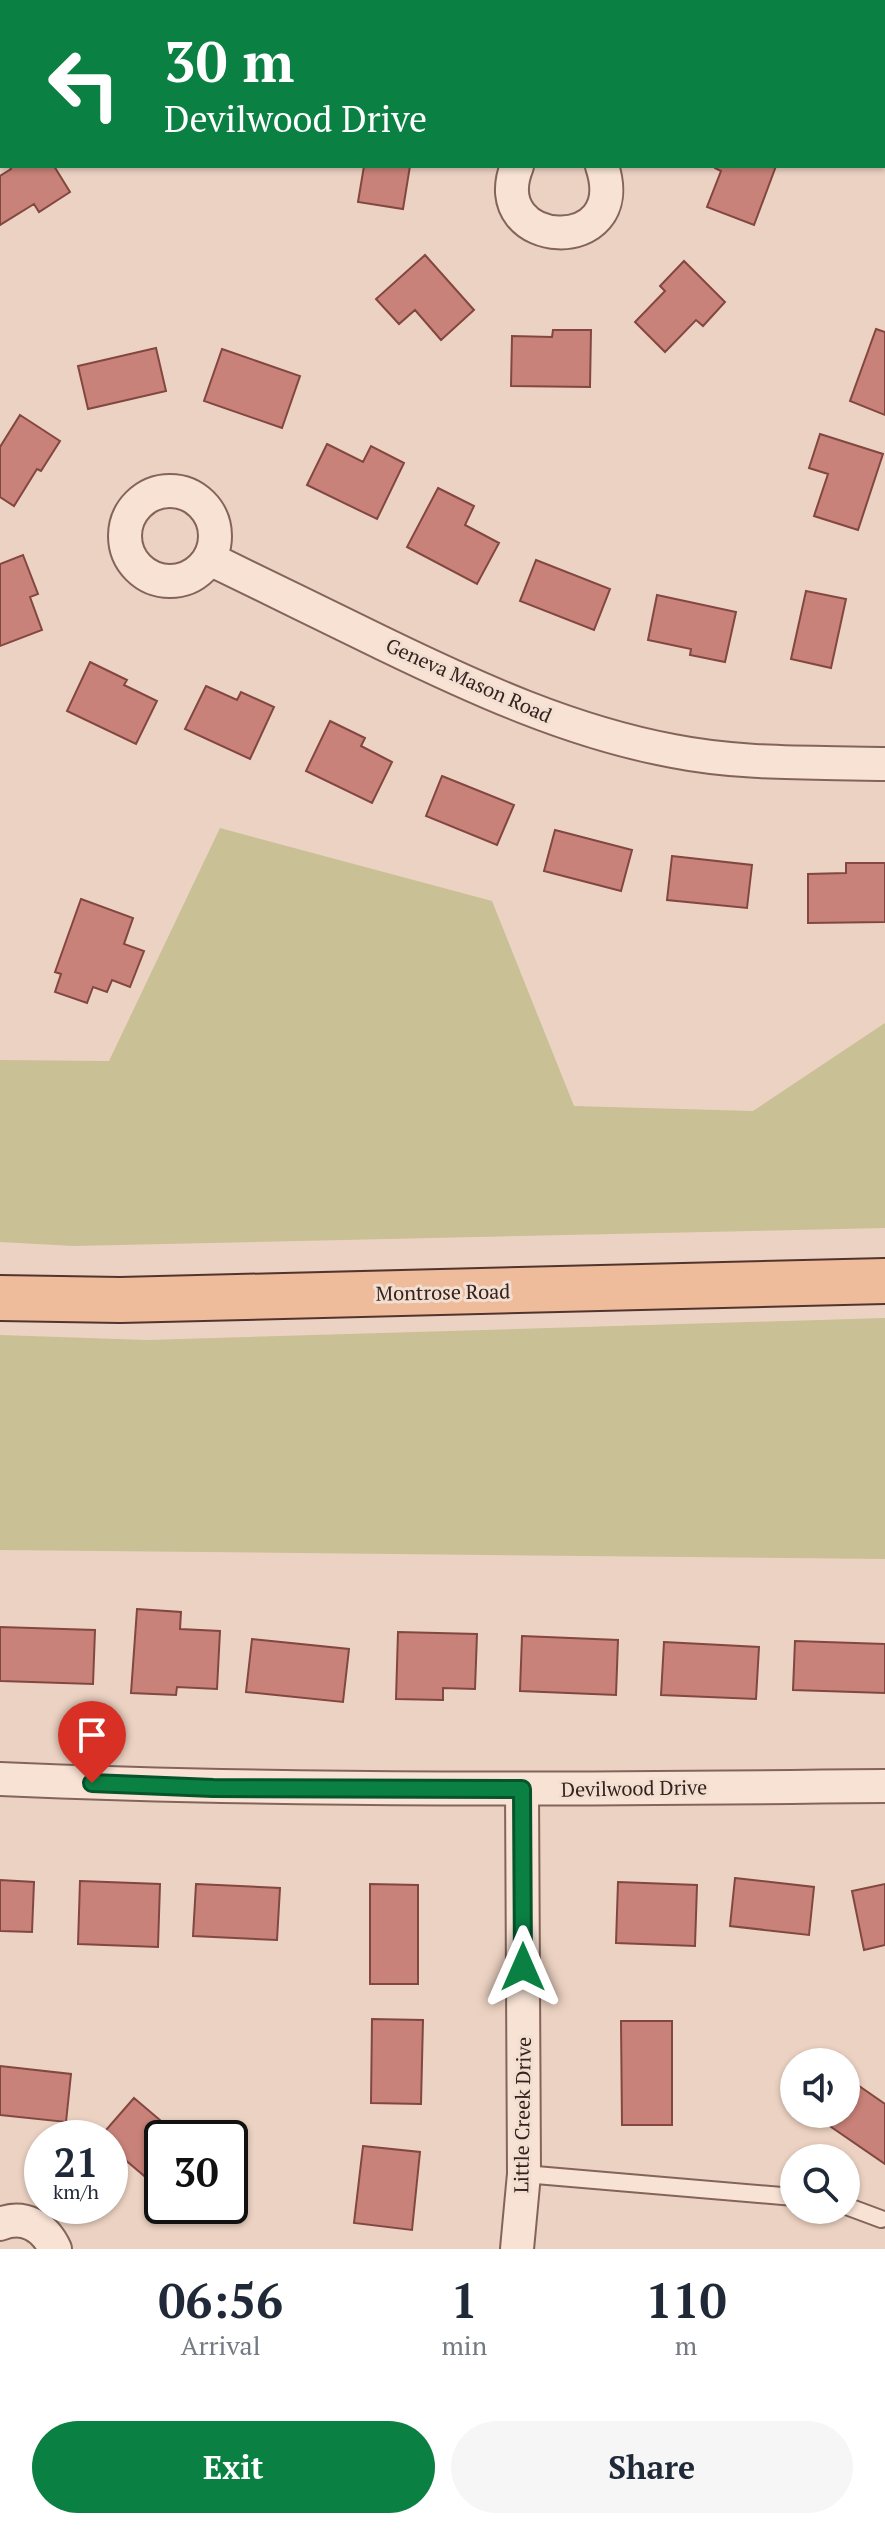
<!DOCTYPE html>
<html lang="en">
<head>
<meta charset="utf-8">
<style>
  body { margin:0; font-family:"PT Serif",serif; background:#f6f6f7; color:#1f2937; height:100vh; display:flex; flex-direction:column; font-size:30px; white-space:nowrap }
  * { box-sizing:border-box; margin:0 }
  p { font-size:26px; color:#747a83 }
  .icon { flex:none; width:44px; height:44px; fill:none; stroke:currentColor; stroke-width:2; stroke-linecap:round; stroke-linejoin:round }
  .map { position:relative; height:2249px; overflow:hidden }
  .sheet { display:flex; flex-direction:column; background:#fff; flex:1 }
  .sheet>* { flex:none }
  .guide { position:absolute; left:0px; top:0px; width:886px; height:168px; box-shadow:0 2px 6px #0004; background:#0b8043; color:#fff; overflow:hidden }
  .controls { position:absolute; left:780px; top:2048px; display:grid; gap:16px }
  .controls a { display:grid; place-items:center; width:80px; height:80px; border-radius:50%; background:#fff; box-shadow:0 2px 6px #0004; font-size:40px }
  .speed { position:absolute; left:24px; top:2120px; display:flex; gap:16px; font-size:40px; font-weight:700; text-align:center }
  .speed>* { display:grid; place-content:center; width:104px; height:104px; border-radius:50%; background:#fff; box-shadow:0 2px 6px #0004; line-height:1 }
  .speed small { font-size:20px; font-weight:400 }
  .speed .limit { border:4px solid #111; border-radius:12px; background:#fff; color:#111 }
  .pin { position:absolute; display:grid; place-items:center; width:68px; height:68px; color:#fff; margin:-82px -34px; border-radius:50% 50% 50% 0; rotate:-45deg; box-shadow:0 0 8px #0007 }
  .pin .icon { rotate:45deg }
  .me { position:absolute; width:88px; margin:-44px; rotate:0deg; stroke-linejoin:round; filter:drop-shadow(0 0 6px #0008) }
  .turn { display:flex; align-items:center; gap:28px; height:168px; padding:0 32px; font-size:36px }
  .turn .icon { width:104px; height:104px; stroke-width:2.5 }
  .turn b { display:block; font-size:56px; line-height:68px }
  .eta { display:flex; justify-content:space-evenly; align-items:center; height:136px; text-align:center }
  .eta b { font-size:48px; font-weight:800; line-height:56px }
  .primary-button { display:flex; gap:16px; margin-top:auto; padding:16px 32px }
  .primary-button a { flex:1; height:92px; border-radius:48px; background:#0b8043; color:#fff; font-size:32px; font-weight:800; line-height:92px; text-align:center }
  .primary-button a+a { background:#f6f6f7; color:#1f2937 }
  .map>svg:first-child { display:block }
  .green { fill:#c9c096 }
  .building { fill:#c88279; stroke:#824741; stroke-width:2 }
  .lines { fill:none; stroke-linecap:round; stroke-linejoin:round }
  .service-casing { stroke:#84645a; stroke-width:20 }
  .minor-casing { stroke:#84645a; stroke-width:36 }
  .primary-casing { stroke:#52342e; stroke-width:48 }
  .service { stroke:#f7e2d4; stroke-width:16 }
  .minor { stroke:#f7e2d4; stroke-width:32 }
  .primary { stroke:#eebb9b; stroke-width:44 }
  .route-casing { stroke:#07532c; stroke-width:20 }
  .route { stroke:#0b8043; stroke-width:14 }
  .labels { text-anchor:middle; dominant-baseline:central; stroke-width:6; stroke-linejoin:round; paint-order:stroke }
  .street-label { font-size:20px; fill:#35221d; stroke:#f3dfd1 }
</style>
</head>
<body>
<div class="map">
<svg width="885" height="2249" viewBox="0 0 885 2249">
  <rect width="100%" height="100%" fill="#ecd2c2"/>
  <path class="green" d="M220,828L492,901L574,1106L753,1111L885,1023V1228L74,1246L0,1242V1060L109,1061Z
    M885,1318V1559L0,1550V1335L147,1340Z"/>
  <path class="building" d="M9,166H54L70,192L39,212L34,204L0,225V176L11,169Z
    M364,166H410L403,209L358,202Z
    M716,166H776L754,225L707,207L721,171L715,168Z
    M425,255L474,310L441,340L415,310L399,324L376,299Z
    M684,261L725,302L703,326L696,320L665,352L635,322L665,291L660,286Z
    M876,329L885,332V415L850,401Z
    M553,330H591L590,387L511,386L512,336L552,337Z
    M156,348L166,391L88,409L78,366Z
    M222,349L300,376L282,428L204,401Z
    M20,415L60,441L41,471L37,469L14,506L0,497V447Z
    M820,434L883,454L858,530L814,516L828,474L809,468Z
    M327,444L363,462L371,446L404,463L377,519L307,485Z
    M438,488L474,506L465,525L499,543L477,584L407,547Z
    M23,555L38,594L30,597L42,630L0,646V564Z
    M536,560L610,589L594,630L520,601Z
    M806,591L846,599L831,668L791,659Z
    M657,595L736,612L725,662L690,655L691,649L648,640Z
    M90,662L127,680L124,685L157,701L136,744L67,711Z
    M206,686L237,700L241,692L274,707L250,759L185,729Z
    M330,721L365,738L361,746L392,762L372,803L306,771Z
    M442,776L514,805L497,845L426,816Z
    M555,830L632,850L621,891L544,871Z
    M672,856L752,865L747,908L667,900Z
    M846,863H885V922L808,923V874L846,873Z
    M81,899L133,918L124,944L144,951L130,987L112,980L107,992L93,987L87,1003L55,992L61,974L55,972Z
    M137,1609L181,1612L180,1629L220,1631L217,1689L177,1687L176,1695L131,1693Z
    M0,1627L95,1630L93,1684L0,1681Z
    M398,1632L477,1634L475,1689L443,1688V1700L396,1699Z
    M522,1636L618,1640L616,1695L520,1691Z
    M252,1639L349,1649L343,1702L246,1692Z
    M795,1641L885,1644V1693L793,1690Z
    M664,1642L759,1647L756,1699L661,1695Z
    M735,1878L814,1887L809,1935L730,1926Z
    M0,1880L34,1882L32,1932L0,1931Z
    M80,1881L160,1884L158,1947L78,1944Z
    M618,1882L697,1885L695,1946L616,1943Z
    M196,1884L280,1888L277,1940L193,1936Z
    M370,1884L418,1885V1984H370Z
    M885,1884V1945L864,1950L852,1891Z
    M372,2019L423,2020L421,2104L371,2103Z
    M621,2021H672V2125H622Z
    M0,2066L71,2074L66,2122L0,2115Z
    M849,2079L885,2104V2164L821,2120L825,2114H846V2084Z
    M134,2098L181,2138H162V2191L110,2147V2138H99Z
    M363,2146L420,2152L412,2230L354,2223Z"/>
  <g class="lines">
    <defs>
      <path id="service" d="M524,2174L794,2197
        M846,2206L881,2219"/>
      <path id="minor" d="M48,2L49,0
        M635,2L636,0
        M0,41L2,39
        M517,166C483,250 633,259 602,166
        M125 536a45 45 0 1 1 90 0a45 45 0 1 1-90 0Z
        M210,559C268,587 326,616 384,644C477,689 571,732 673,751C743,765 815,762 885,764
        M0,1779C295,1792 590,1789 885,1786
        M0,2224C24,2214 45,2227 55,2249
        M517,2249L524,2174L522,1789"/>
      <path id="primary" d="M0,1298L120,1300L885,1281"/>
    </defs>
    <use href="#service" class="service-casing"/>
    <use href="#minor" class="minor-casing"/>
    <use href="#primary" class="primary-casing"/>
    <use href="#service" class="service"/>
    <use href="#minor" class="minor"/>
    <use href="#primary" class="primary"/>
  </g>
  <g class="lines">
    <defs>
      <path id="route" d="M92,1783L213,1788L522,1789L523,1967"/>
    </defs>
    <use href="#route" class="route-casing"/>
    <use href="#route" class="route"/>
  </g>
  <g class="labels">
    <g class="street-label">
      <text transform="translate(469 680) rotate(24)">Geneva Mason Road</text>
      <text transform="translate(443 1292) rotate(-1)">Montrose Road</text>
      <text transform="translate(634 1788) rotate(-1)">Devilwood Drive</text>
      <text transform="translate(522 2115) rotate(-89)">Little Creek Drive</text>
    </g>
  </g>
</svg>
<div class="controls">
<a><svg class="icon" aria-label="sound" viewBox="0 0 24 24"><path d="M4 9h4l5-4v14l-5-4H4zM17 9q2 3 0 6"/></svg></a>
<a><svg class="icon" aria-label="search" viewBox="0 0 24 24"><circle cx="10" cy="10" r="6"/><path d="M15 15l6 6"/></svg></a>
</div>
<div class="speed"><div>21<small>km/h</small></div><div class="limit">30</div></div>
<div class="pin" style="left:92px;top:1783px;background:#d93025"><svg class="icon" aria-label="arrive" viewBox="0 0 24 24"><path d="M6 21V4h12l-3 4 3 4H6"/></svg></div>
<svg class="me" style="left:523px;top:1967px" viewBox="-20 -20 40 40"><path d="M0-17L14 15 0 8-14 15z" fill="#0b8043" stroke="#fff" stroke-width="4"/></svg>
<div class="guide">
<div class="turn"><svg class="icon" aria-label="left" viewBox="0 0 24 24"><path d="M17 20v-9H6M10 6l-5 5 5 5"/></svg><div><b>30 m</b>Devilwood Drive</div></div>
</div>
</div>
<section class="sheet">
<div class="eta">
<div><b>06:56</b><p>Arrival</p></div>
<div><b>1</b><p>min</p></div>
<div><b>110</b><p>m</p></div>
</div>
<div class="primary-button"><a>Exit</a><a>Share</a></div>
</section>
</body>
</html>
